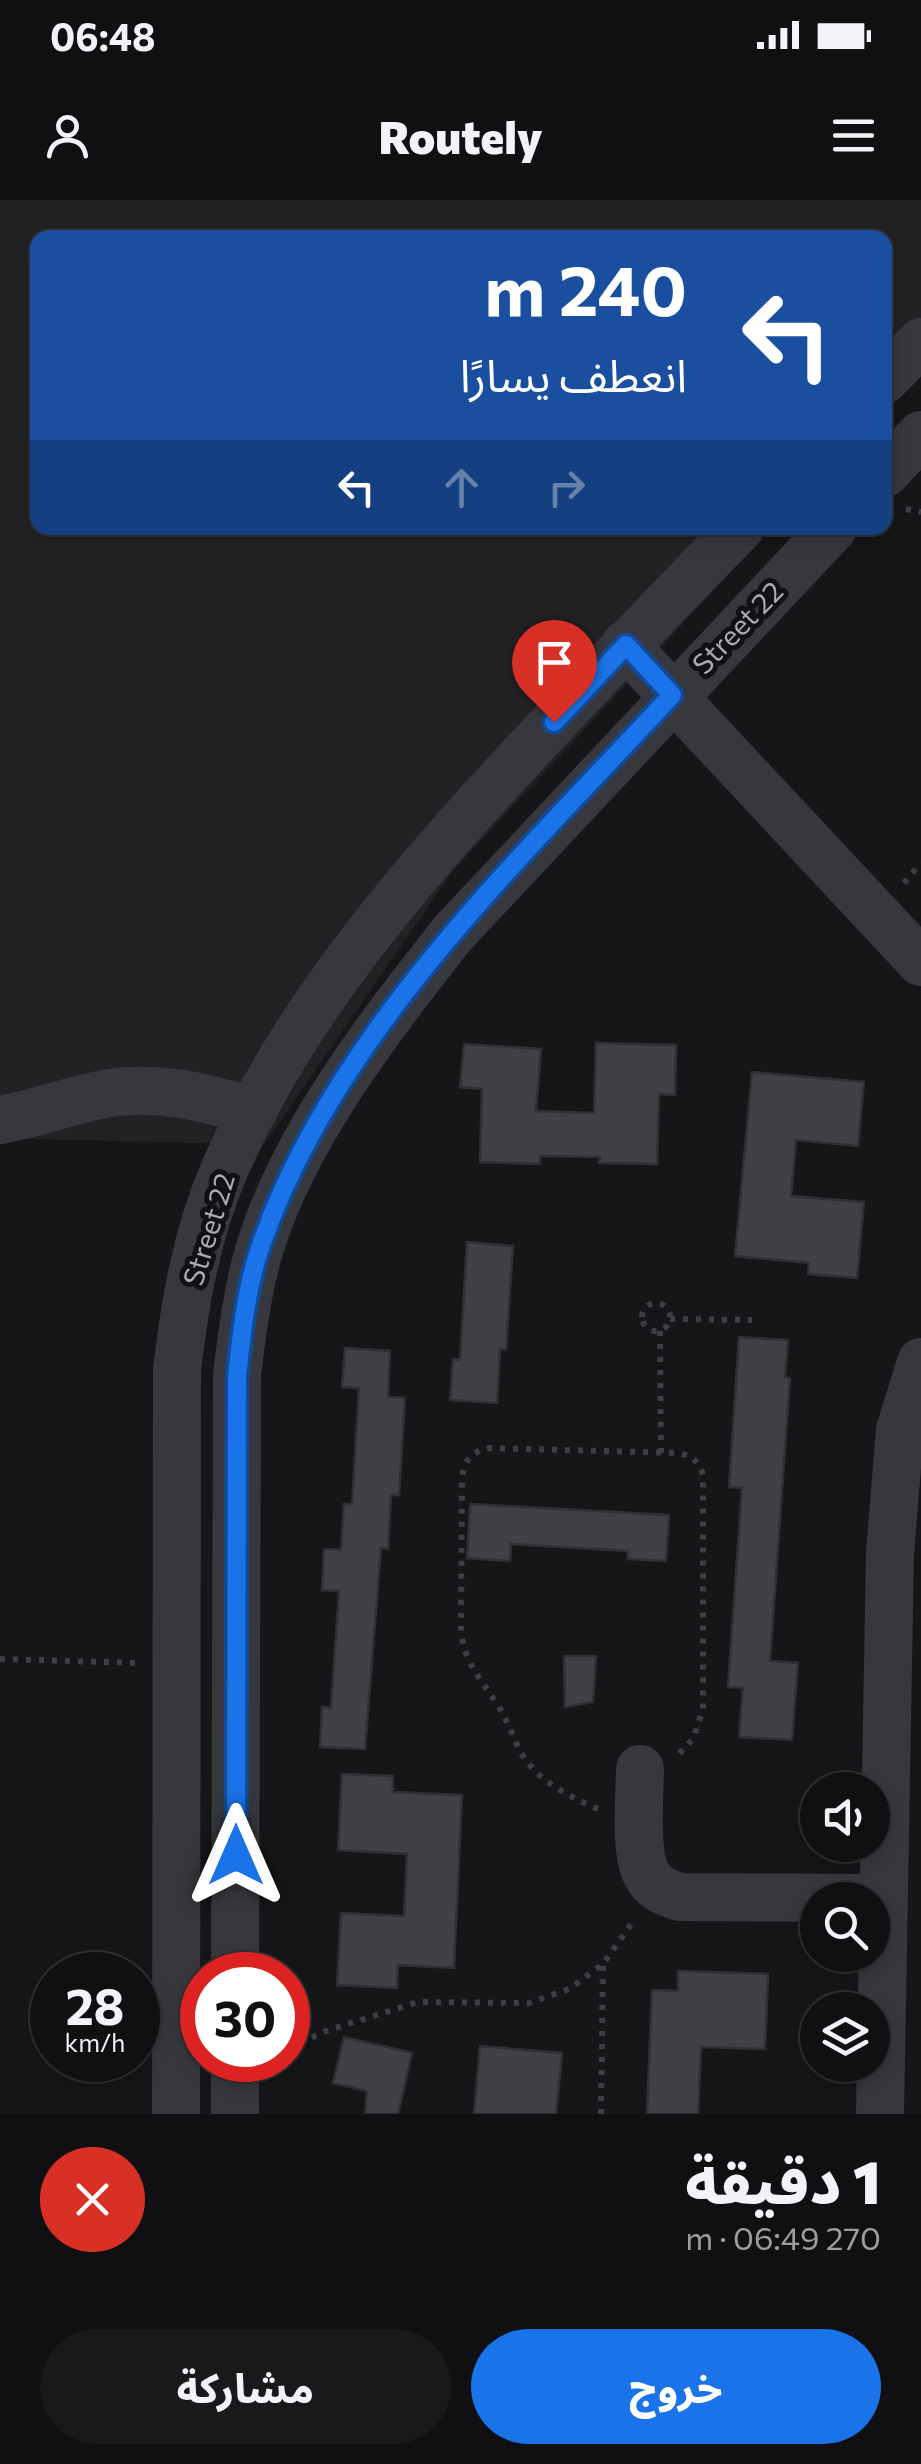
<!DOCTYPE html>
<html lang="ar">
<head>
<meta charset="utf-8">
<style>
  body { margin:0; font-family:Commissioner,"Noto Sans Arabic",sans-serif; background:#19191b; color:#f1f3f6; direction:rtl; height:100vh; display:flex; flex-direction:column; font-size:38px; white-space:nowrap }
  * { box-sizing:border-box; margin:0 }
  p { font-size:32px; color:#9c9d9f }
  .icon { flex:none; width:55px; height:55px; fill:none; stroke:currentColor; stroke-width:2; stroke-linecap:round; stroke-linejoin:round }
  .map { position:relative; height:1914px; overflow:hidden; direction:ltr }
  .sheet { display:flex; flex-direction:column; background:#101012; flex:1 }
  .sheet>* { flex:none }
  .guide { position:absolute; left:30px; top:30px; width:862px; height:305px; border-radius:20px; box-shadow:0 5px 15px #0003,0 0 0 2px #303032; direction:rtl; background:#1a4fa0; color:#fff; overflow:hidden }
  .controls { position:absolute; left:800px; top:1572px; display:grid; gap:20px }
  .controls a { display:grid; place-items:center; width:90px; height:90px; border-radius:50%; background:#101012; box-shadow:0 5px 15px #0003,0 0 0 2px #303032; font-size:50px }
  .speed { position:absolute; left:30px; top:1752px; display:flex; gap:20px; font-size:50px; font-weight:700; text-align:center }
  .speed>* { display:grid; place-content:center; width:130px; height:130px; border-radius:50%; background:#101012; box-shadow:0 5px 15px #0003,0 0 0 2px #303032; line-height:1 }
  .speed small { font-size:25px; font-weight:400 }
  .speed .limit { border:15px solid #d22; background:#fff; color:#111 }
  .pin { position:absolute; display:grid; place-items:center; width:85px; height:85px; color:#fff; margin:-102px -42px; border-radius:50% 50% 50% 0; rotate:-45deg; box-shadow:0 0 10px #0007 }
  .pin .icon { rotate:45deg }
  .me { position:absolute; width:110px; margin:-55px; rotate:0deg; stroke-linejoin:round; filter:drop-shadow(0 0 8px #0008) }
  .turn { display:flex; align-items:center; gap:35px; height:210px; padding:0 40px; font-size:45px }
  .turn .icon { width:130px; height:130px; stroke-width:2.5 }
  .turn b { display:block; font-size:70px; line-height:85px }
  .lanes { display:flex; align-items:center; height:95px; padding:0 40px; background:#0003; justify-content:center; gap:50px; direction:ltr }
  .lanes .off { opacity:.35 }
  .round { display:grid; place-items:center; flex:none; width:105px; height:105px; border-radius:52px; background:#19191b }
  .summary { display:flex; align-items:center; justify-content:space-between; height:170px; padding:0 40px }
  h1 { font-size:60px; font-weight:800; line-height:75px }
  .button { display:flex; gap:20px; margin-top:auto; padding:20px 40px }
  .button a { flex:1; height:115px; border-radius:60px; background:#1a73e8; color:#fff; font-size:40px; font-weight:800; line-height:115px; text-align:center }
  .button a+a { background:#19191b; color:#f1f3f6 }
  .status { display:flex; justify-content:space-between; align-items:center; height:70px; padding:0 50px; background:#101012; direction:ltr }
  .status svg { height:28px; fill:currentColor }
  header { display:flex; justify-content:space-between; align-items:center; height:130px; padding:0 40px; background:#101012; font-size:45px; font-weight:800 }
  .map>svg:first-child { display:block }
  .built { fill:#222225 }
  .building { fill:#404145; stroke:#303034; stroke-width:2.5 }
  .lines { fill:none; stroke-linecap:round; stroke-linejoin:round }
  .path { stroke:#3d3f44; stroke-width:6; stroke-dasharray:5 8; stroke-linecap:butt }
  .minor { stroke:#37383d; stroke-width:48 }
  .route-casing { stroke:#114b97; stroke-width:25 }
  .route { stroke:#1a73e8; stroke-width:18 }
  .labels { text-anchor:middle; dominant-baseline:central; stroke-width:10; stroke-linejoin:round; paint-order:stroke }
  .street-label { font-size:28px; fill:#a8adb8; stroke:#111113 }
</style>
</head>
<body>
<div class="status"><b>06:48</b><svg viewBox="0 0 49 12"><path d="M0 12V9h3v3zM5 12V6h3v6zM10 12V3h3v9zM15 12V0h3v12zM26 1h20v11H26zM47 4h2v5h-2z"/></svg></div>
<header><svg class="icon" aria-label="menu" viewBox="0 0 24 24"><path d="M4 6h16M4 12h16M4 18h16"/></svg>Routely<svg class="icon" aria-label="person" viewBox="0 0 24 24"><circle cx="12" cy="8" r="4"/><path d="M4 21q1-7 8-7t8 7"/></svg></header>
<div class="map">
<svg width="921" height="1914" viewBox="0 0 921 1914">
  <rect width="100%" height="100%" fill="#161618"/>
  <path class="built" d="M0,0H921V172L885,209V38H38V328H772L452,672L264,945L0,938Z"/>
  <path class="building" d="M596,843L676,845L675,895L659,894L657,964L599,963L600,957L540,956V964L480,962L482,889L460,887L464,844L541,849L536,911L594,913Z
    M752,872L864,882L858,946L796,940L791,996L864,1002L857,1078L808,1074L809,1063L735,1056Z
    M467,1042L513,1046L506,1150L500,1149L497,1203L450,1200L453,1159L460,1160Z
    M739,1137L788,1140L785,1177L790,1178L770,1461L798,1463L792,1540L739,1537L743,1488L728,1487L742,1288L729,1287Z
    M345,1148L390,1151L388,1197L405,1198L399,1295H391L388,1349L381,1348L365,1549L320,1547L322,1507L331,1508L339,1391L322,1390L324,1349L341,1350L344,1304H352L359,1188L342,1187Z
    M470,1304L669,1315L666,1361L628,1359V1351L511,1344L510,1361L467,1358Z
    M564,1456H596L593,1502L565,1507Z
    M342,1574L393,1576V1592L462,1595L454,1768L398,1765L397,1788L337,1785L341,1713L404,1716L407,1654L338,1650Z
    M678,1771L768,1774L765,1849L701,1847L698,1914H647L652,1790L678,1791Z
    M344,1837L412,1853L398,1914H365L367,1891L333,1883Z
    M480,1846L562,1853L556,1914H474Z"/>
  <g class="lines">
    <path class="path" d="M906,309L921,312
      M904,683L921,663
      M642 1117a14 14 0 1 1 28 0a14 14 0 1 1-28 0Z
      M670,1119L752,1120
      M660,1131L661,1253
      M0,1459L139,1463
      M598,1609C567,1595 536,1581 519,1549C511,1533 506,1516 495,1501C479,1477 465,1462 461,1433L462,1277C465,1259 471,1252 489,1248L679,1253C693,1257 699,1261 703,1275V1509L693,1539L678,1555
      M288,1848L326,1831L418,1802L529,1803L569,1789L603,1764L634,1720
      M601,1914L603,1765"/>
    <path class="minor" d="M885,179L921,142
      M885,273L921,235
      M625,445L921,762
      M0,920C34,914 66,902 99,895C152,884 203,896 253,912
      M640,1569C640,1596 634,1652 647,1675C653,1688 667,1693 680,1697L884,1698
      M235,1775L237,1175C242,1134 247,1094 258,1054C292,938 379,827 453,733L833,328
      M176,1914L177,1170C185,1103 196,1036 223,973C290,815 411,675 526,552C597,476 668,401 740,328
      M235,1914V1860
      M880,1914L890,1353L900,1230L921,1162"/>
  </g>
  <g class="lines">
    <defs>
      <path id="route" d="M236,1655L237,1176C242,1132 246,1089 260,1048C333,834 522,657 672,495L626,445L554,522"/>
    </defs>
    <use href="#route" class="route-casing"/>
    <use href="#route" class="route"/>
  </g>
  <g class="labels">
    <g class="street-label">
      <text transform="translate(737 427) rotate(-46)">Street 22</text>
      <text transform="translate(208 1029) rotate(-73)">Street 22</text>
    </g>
  </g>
</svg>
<div class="controls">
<a><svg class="icon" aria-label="sound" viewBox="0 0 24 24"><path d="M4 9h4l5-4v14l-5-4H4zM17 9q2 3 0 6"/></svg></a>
<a><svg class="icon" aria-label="search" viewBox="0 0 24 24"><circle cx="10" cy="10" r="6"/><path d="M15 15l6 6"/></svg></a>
<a><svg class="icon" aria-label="layers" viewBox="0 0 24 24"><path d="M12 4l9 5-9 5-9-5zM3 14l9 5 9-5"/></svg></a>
</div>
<div class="speed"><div>28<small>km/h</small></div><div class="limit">30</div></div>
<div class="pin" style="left:554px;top:522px;background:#d93025"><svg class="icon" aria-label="arrive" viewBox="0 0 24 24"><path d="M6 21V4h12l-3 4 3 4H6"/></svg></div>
<svg class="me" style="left:236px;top:1655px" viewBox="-20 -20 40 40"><path d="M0-17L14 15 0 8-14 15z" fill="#1a73e8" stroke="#fff" stroke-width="4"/></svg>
<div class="guide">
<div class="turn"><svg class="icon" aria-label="left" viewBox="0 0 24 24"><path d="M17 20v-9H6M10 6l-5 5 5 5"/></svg><div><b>240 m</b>انعطف يسارًا</div></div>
<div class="lanes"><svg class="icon" aria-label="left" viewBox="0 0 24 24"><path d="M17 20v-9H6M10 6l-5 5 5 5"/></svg><svg class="icon off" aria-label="ahead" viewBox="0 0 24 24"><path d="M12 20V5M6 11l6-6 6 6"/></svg><svg class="icon off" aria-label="right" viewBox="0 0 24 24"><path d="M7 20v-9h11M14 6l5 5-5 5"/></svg></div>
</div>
</div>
<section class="sheet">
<div class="summary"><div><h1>1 دقيقة</h1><p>270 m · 06:49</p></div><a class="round" style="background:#d93025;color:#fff"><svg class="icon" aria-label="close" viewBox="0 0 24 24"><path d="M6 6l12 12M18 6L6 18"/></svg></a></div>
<div class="button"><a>خروج</a><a>مشاركة</a></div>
</section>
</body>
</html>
